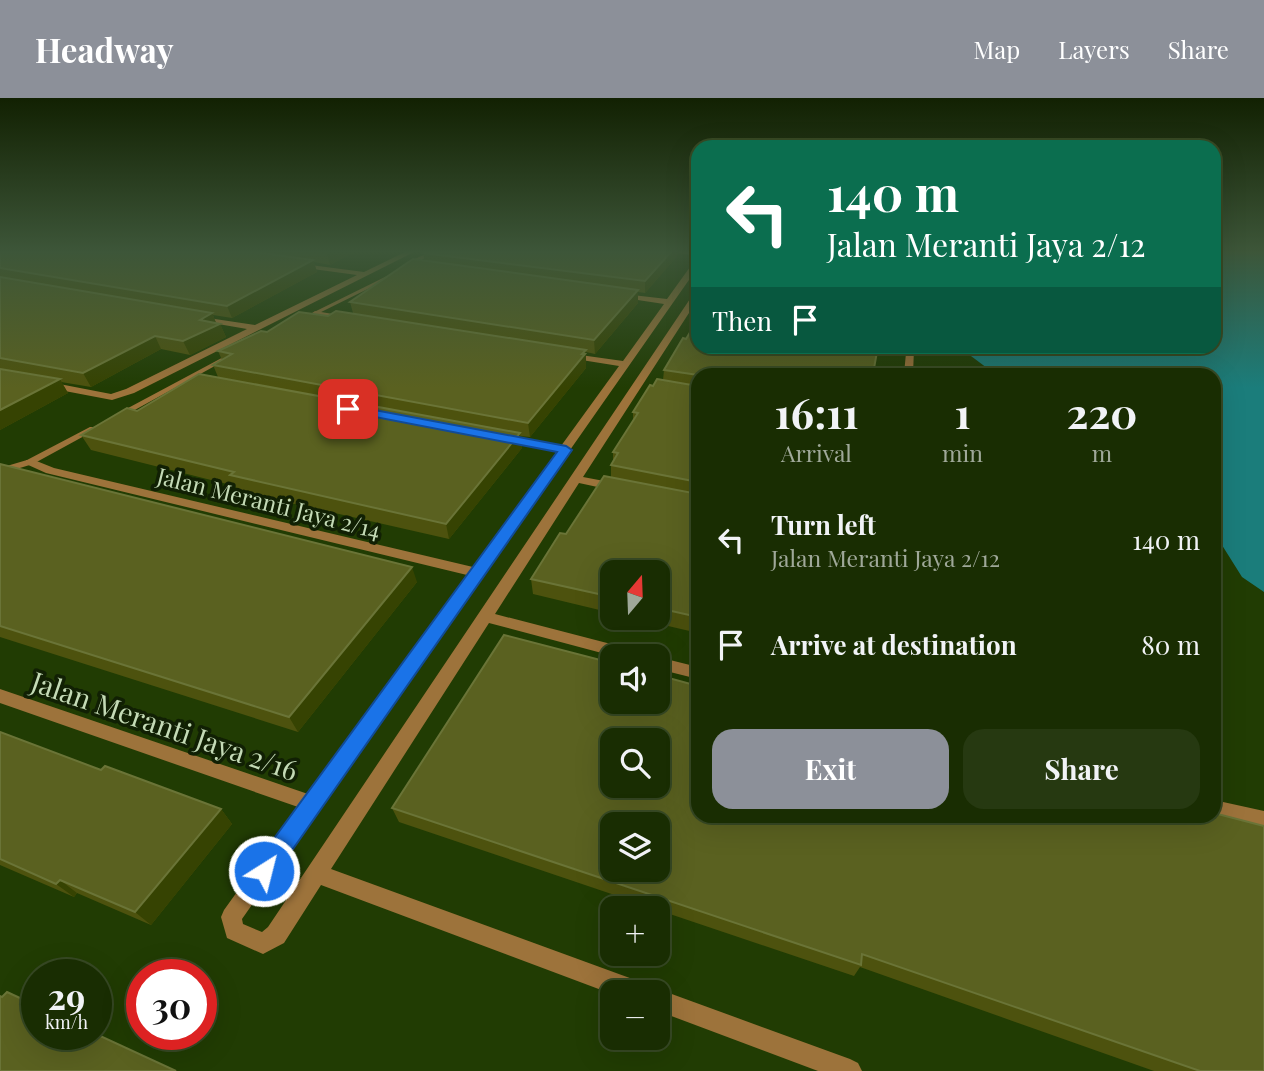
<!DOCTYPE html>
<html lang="en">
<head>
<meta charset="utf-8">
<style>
  body { margin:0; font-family:"Playfair Display",serif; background:#263911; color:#f1f3f6; height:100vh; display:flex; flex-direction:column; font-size:26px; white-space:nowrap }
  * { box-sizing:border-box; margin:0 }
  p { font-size:23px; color:#9fa899 }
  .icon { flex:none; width:38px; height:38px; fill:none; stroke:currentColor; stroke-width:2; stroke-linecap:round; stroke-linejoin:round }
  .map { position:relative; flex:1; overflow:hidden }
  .sheet { position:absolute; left:691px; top:270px; width:530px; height:455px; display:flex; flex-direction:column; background:#192d02; border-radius:21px; box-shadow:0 7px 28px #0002,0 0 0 2px #374924 }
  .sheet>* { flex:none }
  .hud { position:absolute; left:691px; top:42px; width:530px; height:214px; border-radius:21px; box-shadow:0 7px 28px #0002,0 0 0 2px #374924; background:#0b6e4f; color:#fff; overflow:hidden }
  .needle { width:46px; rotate:19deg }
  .controls { position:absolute; left:600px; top:462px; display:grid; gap:14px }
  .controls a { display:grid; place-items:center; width:70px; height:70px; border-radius:14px; background:#192d02; box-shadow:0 7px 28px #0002,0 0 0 2px #374924; font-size:35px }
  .speed { position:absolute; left:21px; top:861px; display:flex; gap:14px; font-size:35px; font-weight:700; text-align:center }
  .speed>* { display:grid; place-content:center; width:91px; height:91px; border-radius:50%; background:#192d02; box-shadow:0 7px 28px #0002,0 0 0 2px #374924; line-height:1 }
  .speed small { font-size:18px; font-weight:400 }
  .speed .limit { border:10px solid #d22; background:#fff; color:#111 }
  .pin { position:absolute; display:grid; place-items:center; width:60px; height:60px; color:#fff; margin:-30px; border-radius:14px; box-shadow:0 4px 10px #0006 }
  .me { position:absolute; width:77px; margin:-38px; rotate:36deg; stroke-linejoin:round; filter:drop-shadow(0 0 5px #0008) }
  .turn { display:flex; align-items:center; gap:24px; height:147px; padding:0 21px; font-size:32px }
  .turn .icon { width:91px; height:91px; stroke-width:2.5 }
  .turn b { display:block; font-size:49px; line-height:60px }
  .then { display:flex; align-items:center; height:66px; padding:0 21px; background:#0003; gap:14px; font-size:26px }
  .eta { display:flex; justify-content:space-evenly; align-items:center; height:119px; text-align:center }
  .eta b { font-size:42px; font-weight:700; line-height:49px }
  .action { display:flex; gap:14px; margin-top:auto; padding:14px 21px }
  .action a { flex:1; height:80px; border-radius:21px; background:#8c9099; color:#fff; font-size:28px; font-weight:700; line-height:80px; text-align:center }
  .action a+a { background:#263911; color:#f1f3f6 }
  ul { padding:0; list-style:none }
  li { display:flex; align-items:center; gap:21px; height:105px; padding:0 21px }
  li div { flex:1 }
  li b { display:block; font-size:26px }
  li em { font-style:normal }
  header { display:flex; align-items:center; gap:42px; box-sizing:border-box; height:98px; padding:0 35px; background:#8c9099; color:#fff }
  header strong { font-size:33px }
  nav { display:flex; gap:38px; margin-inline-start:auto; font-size:24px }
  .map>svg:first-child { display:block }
  .water { fill:#1b7d7b }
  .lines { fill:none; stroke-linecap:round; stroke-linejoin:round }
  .lane { fill:#9d733b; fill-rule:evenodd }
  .street { fill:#9d733b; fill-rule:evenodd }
  .wall { fill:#4d520e }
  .shaded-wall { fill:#364302 }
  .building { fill:#5a6120; stroke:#6a7437; stroke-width:2; fill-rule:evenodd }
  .route { fill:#1a73e8; stroke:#114b97; stroke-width:2 }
  .labels { text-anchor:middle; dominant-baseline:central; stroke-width:7; stroke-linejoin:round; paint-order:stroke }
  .street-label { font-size:23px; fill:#c4dab6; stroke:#112004 }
  .near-street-label { font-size:28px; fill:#c4dab6; stroke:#112004 }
</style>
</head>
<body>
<header>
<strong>Headway</strong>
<nav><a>Map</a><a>Layers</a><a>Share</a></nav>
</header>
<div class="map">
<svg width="1264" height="973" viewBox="0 0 1264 973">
  <rect width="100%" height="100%" fill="#213c03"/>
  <path class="water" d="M1215,154H1264V494L1242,479L1215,436L1214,276H1000L987,270L959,249L1214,248Z"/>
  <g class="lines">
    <path class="lane" d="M430,154H437L413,166L411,170L406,169L408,164Z
      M389,177L394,178L311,219L306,218Z
      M231,255L233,256V258L122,319H119L115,317Z
      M90,329H93L97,331L33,366L0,376V370L27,362Z"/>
    <path class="street" d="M405,154H414L134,295L112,302L49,290L44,287L49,284L111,296L126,291L247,231L195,222V218L255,227L357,177L298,169L294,167L295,165L364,174Z
      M674,154H698V158Z
      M695,162H698V169L242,821L243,826L262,834L268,829L694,195L698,193V201L583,379L620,386L622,389L616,393L579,385L495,516L634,552L639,554L642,558H613L489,525L331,771L638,883L646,886L649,894L612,896L321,787L284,845L263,856L227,840L221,819L224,812L298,709L0,605V591L308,696L467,477L46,375L26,366V362H34L54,370L473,469L557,354L499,342V338L561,348L619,268L569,260L564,257L566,255L623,263L664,206L618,199H615V195L667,201Z
      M315,213L345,218L349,221L345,224L312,218L311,216Z
      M887,248L914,251L913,276H904L906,255Z
      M658,559L698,569V581L658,571Z
      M1214,702L1264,713V731L1211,718H1214Z
      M658,891L850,961L858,965L862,973H818L658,913V894H650Z"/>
  </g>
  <path class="wall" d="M0,154H354L330,167L314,164L317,174L232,220L213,217L216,225L220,226L226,239L190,257L161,251L91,289L61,284L68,295L0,332Z
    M425,154H678V157L645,195L638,194V205L595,256L586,254V270L530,339L520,338L522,350L449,441L238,393L235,388L91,352L81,337L137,313L218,279L213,267L222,262L218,253L267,234L328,218L353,215L350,204L425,163L423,155Z
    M686,241L698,276V535L634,520H658V474H612V515L533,496L531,481L611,379V367L613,363V354L633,322V314L653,288L663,282L664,272Z
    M0,366L417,484L298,634L0,539Z
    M0,634L101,672L221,711L232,726L151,827L77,795L74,799L0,767Z
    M392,710L1264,973H1154L860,869L854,878L658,812V810H653L399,724Z"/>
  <path class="shaded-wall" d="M329,154H354L330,167L327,155Z
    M671,154H678V157L645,195V183Z
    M313,162L317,174L232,220L227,208Z
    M638,192V205L595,256L594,242Z
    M212,215L217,227L220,226L226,239L190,257L183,243L200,222Z
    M155,238L161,251L91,289L83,275Z
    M586,252V270L530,339L528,325Z
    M60,281L68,295L0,332V312Z
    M520,335L522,350L449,441L446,426Z
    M412,469L417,484L298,634L289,619Z
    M221,711L232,726L151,827L135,814Z
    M60,782L77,795L74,799L56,786Z"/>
  <path class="building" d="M0,154H254L313,162L227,208L0,170Z
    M425,154H671L645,183L423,155Z
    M413,161L638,192L594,242L350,204Z
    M0,179L212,215L200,222L220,226L183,243L155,238L83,275L0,260Z
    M336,213L586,252L582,256H585L528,325L213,267L232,256L218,253L261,233L267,234L299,214L328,218Z
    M698,221V248H878L873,276L698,277L664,272L683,240L686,241Z
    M0,271L60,281L0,312Z
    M199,276L520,335L446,426L230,377L234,374L81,337L127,310L137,313Z
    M657,281L698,288V384L611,367L618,355L613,354L638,315L633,314L650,287L653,288Z
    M0,366L412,469L289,619L0,528Z
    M604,378L698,396V519L658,510V474H612V499L531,481L560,435L566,436Z
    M504,537L612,565V604H658V577L698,588V718H1214V715L1264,728V973H1200L862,856L861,867L392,710ZM612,642H658V688H612ZM612,726H658V772H612Z
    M0,634L101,672L105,668L221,711L135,814L60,782L56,786L0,761Z
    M7,894L37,908V936H96L176,973H0V898L2,899Z"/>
  <linearGradient id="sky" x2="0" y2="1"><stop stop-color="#122102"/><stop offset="0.53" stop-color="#3d5639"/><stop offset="1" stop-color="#3d5639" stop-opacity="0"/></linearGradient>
  <rect width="1264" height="290" fill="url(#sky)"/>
  <path class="route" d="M348,307L566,348L572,352L272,781L264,785L256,781L252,773L256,765L557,354L344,313V308Z"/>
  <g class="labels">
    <g class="street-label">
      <text transform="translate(269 404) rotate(14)">Jalan Meranti Jaya 2/14</text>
    </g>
    <g class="near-street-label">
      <text transform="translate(165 627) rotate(19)">Jalan Meranti Jaya 2/16</text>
    </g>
  </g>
</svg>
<div class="controls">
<a><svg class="needle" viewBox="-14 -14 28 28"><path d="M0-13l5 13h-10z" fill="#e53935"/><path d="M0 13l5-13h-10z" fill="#9fa899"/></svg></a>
<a><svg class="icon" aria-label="sound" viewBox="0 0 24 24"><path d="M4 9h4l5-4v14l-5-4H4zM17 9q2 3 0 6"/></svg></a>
<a><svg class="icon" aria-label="search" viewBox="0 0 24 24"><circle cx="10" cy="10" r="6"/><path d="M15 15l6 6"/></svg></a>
<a><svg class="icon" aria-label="layers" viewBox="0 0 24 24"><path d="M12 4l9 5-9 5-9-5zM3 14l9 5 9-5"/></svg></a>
<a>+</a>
<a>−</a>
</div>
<div class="speed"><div>29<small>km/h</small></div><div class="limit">30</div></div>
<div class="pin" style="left:348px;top:311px;background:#d93025"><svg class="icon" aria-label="arrive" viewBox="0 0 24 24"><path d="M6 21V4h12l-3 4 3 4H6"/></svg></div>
<svg class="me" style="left:264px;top:773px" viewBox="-20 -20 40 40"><circle r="17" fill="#1a73e8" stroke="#fff" stroke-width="3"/><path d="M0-11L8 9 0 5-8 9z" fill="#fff"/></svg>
<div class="hud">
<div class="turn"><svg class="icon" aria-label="left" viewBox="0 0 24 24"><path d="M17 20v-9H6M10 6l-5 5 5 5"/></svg><div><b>140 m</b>Jalan Meranti Jaya 2/12</div></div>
<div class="then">Then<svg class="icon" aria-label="arrive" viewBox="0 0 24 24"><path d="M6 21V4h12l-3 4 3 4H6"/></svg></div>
</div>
<section class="sheet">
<div class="eta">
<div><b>16:11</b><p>Arrival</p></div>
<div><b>1</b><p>min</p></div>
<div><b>220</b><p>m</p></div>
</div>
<ul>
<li><svg class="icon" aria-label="left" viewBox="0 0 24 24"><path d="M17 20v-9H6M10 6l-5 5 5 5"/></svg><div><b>Turn left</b><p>Jalan Meranti Jaya 2/12</p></div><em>140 m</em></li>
<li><svg class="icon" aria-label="arrive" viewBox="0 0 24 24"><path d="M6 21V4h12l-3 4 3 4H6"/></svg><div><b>Arrive at destination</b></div><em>80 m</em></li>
</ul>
<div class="action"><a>Exit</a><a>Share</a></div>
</section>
</div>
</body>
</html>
